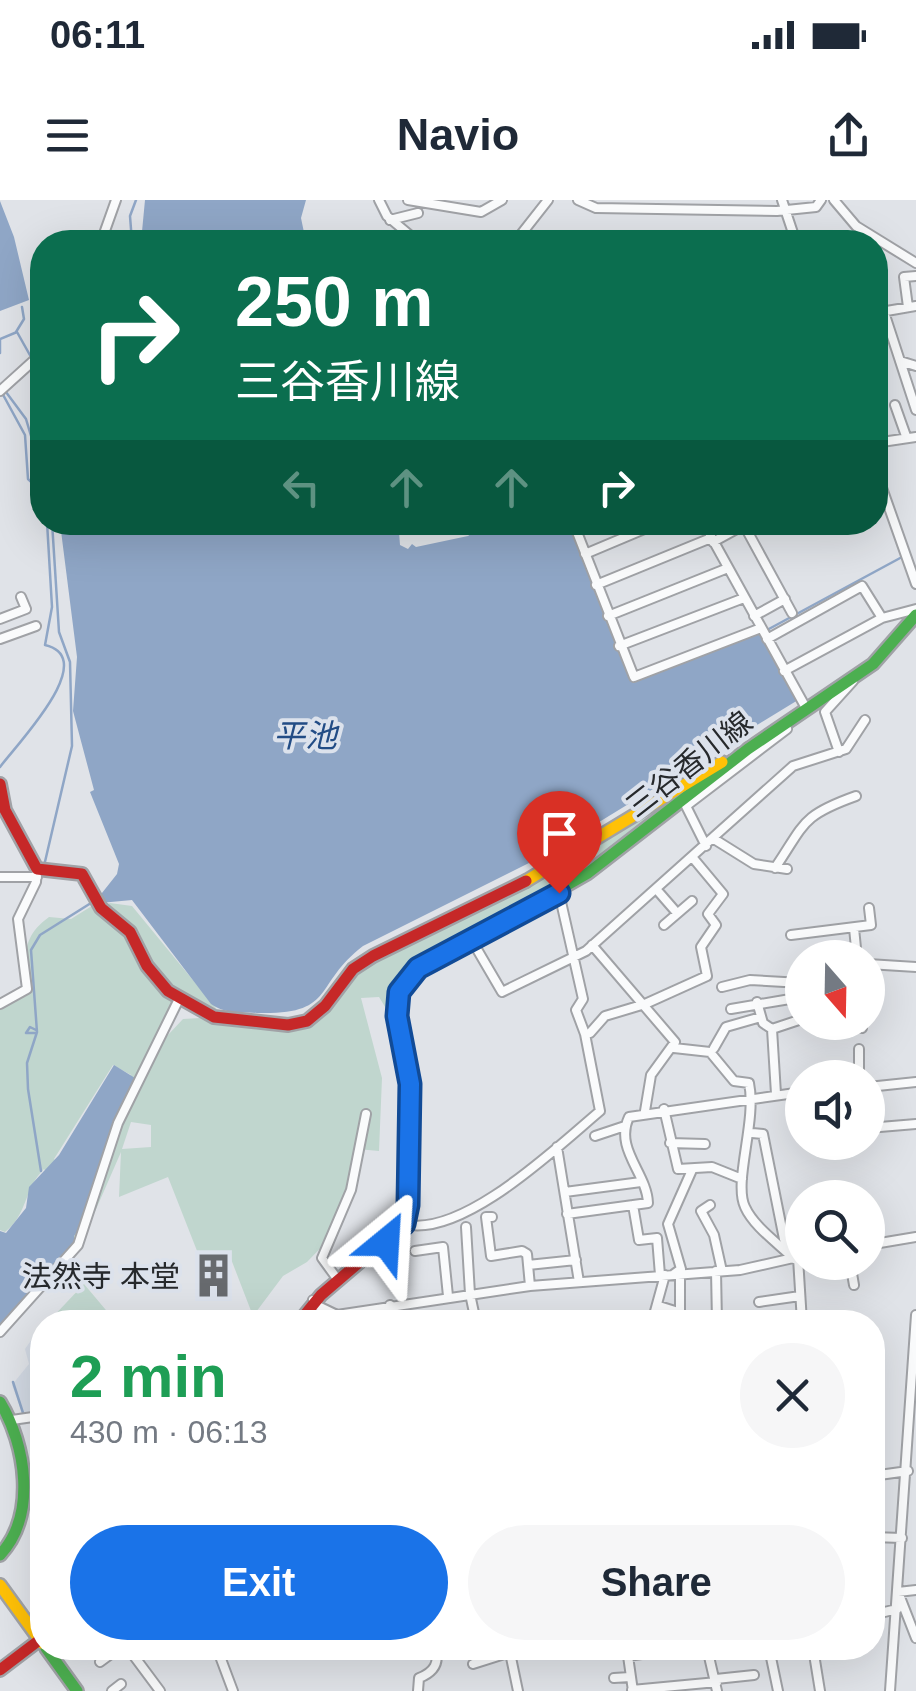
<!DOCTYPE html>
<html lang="en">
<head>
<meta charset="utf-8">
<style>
  body { margin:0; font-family:Helvetica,"Noto Sans JP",sans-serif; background:#f6f6f7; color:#1f2937; height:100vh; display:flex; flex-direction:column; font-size:38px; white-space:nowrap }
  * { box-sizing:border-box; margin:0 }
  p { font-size:32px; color:#747a83 }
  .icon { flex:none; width:55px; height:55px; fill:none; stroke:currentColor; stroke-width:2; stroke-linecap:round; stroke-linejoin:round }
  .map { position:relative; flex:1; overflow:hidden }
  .details { position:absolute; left:30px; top:1110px; width:855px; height:350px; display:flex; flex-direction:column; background:#fff; border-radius:40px; box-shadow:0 10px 40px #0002 }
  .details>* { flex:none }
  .guide { position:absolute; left:30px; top:30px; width:858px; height:305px; border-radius:40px; box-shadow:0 10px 40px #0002; background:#0b6e4f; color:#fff; overflow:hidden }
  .needle { width:65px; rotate:160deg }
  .tools { position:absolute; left:785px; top:740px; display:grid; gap:20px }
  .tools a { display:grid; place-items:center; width:100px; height:100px; border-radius:50%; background:#fff; box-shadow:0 10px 40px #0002; font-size:50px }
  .pin { position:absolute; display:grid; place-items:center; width:85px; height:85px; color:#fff; margin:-102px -42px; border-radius:50% 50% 50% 0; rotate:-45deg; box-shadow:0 0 10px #0007 }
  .pin .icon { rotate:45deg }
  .me { position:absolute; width:110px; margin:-55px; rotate:27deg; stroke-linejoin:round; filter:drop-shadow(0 0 8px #0008) }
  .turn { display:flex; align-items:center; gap:35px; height:210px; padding:0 40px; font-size:45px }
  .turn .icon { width:130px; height:130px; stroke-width:2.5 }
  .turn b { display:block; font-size:70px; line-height:85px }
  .lanes { display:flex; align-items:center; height:95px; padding:0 40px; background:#0003; justify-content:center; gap:50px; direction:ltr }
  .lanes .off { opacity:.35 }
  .round { display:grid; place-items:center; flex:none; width:105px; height:105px; border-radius:52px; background:#f6f6f7 }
  .overview { display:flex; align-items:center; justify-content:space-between; height:170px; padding:0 40px }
  h1 { font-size:60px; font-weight:600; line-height:75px; color:#1e9e55 }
  .primary-button { display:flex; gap:20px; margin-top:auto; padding:20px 40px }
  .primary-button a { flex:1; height:115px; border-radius:60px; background:#1a73e8; color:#fff; font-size:40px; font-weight:600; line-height:115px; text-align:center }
  .primary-button a+a { background:#f6f6f7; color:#1f2937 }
  .status { display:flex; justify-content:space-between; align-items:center; height:70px; padding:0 50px; background:#fff; direction:ltr }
  .status svg { height:28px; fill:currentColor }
  header { display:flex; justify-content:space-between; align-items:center; height:130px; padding:0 40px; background:#fff; font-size:45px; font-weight:600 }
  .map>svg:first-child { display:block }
  .built { fill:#d1d8e2 }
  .green { fill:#c0d6ce; fill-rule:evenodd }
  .water { fill:#8fa6c6 }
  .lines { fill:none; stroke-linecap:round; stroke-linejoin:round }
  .stream { stroke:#8fa6c6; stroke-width:2.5 }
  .street-casing { stroke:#a0a2a6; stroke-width:12 }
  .fast-casing { stroke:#a0a2a6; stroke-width:16 }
  .slow-casing { stroke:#a0a2a6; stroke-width:16 }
  .jam-casing { stroke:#a0a2a6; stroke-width:16 }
  .street { stroke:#fafbfc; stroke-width:8 }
  .fast { stroke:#4caf50; stroke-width:11 }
  .slow { stroke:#ffc107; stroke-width:11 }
  .jam { stroke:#c62828; stroke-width:11 }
  .route-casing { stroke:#114b97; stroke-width:25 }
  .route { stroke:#1a73e8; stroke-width:18 }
  .labels { text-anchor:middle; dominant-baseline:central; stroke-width:8; stroke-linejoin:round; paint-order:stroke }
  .street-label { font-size:30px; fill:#26292c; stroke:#dce2ec }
  .poi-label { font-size:30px; fill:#26292c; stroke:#dce2ec; text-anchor:end }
  .water-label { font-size:32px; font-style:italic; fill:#224c85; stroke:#dce2ec }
</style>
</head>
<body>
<div class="status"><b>06:11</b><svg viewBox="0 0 49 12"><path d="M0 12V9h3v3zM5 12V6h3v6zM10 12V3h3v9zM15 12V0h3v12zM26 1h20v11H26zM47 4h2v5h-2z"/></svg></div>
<header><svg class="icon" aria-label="menu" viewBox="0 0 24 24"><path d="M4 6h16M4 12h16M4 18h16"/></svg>Navio<svg class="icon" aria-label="share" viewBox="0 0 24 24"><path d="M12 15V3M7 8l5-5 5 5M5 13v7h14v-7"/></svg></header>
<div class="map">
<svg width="916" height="1491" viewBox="0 0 916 1491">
  <rect width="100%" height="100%" fill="#e0e3e8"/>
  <path class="built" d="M42,1125V1213L23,1215L12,1185L29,1164L25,1149Z"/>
  <path class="green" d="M716,569L581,674L406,771L394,787L390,815L379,797L361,798L382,878L379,951L357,949L342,1026L307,1062L283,1076L253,1116L231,1059L221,1055L201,1061L168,977L119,997L121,952L80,1046L34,1088L76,1007L44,969C24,988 28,1014 5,1032L0,1030V803L26,782C24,753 24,735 49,717L71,719L95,704L127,732L156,781L180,806L137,875L143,879L167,836L183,819L200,818L224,826L298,825L353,769ZM113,865L131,875L85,994L54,959ZM131,922L151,925V947L122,949Z
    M110,703L132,706L220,813C168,805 133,744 103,706Z
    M84,1084L116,1122H48Z"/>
  <path class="water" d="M145,0H306L301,18L306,42H141Z
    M0,1L14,37L29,100L0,111Z
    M42,180V245C35,221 26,201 42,180Z
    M60,323H364L399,332L400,345L408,349L412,344L416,347L468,336L486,323H564L573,328L630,480L760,432L798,500L547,654L363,746C312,785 337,815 257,813C239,812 226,814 211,804L132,700L100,703L98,698L117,674L119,664L90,592L94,590L73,511L77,457Z
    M114,865L135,878L115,922L82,1025L74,1036V1048L0,1128V1031L6,1033L26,1008L29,987L59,955Z"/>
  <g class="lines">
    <path class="stream" d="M132,42L130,16L136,0
      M16,132L24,119L22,107
      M0,139L17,132L31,157
      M0,153V140
      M34,164L42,170
      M0,184L26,219L42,273
      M1,191L25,235L28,279L42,292
      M767,430L902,357
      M0,567C17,544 101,458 45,445L52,407L47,322
      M44,666L72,546L70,462L59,432L52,322
      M36,830L30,827L26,833H36
      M41,971L28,889L27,863L37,832L31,750L40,735L91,703
      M13,1182L24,1216"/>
    <defs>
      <path id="street" d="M379,0L387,16L418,42
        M408,0L481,12L502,0
        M578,0L596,8L777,11L816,7L821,0
        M782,0L796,42
        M834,0L856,26L916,63
        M390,20L418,13
        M101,42L116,0
        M515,42L548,0
        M908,107L904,77L916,76
        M884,112L916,210
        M875,113L916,106
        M900,161L916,166
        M0,191L42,153
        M895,205L906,236
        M875,243L916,237
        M875,268L916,384
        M406,322H459
        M703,322L806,508
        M744,325L792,413
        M575,327L634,477L761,428
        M713,342L744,325
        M585,354L661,322
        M596,385L711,338
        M608,416L728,368
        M754,416L785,399
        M0,419L26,409L21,397
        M0,439L36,426
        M767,439L862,386L882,418
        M619,446L744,398
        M784,471L882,418L916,409
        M839,552L825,512L853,481
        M714,639L754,664L787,669
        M706,646L686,606L787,529
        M775,668C805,624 800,616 856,596
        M0,677H37
        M657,690L677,713
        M559,693L583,799L576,810L585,834L590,833L605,816L645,804L707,776L701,747L716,725L708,714L723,694L693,658
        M664,725L692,701
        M854,728L857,758
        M791,735L871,725L869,708
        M471,739L502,792L586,751L793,566L846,549L865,520
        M592,745L675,842L651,875L645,911
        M868,764L916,767
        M722,787L750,780L802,783
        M757,802L763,823L772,829L776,894
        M0,804L27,789L18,719L36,682L37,669
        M731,809L802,797
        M847,822L862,828
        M772,829L802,819
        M674,848L710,852L734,881L749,883C757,921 733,982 745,1007C754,1027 779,1044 794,1059
        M714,848L726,827L761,817
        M859,878V849
        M868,887L916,882
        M875,887L877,927
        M664,909L678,969L712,967L742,979
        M868,928L916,924
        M752,933L763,934L784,1039L802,1056
        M595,936L625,926
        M670,943L705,944
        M557,947L579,1082
        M565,992L641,982
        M633,1005L639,1040L657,1038L660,1075
        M710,1005L701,1011L714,1035L722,1071
        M567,1014L648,1003C647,973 614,949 629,917L802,892
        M492,1017H486L491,1056L522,1051L527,1054L530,1086
        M404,1024C462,1039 557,947 600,911L585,834
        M466,1027L470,1094L476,1122
        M868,1045L916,1037
        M415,1051L443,1047L448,1096
        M798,1058L802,1122
        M850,1062L854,1085
        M528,1065L576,1060
        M716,1071L717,1122
        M674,1074L681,1069L668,1024L692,970
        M338,1080L322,1058L351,990L366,914
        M313,1100L314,1104L337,1115L530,1086L740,1070L802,1056
        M759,1102L800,1096
        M390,1105L392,1122
        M659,1106L675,1111L673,1122
        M652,1122L665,1075
        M680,1122V1074
        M0,1132L78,1045L118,923L179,799
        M12,1220L40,1216L42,1227
        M872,1276L908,1271
        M872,1337L902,1338
        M916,1390L898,1392L916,1438
        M872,1415L897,1409
        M128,1448L160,1491
        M509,1448L518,1491
        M707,1448L717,1491
        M769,1448L778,1491
        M813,1448L820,1491
        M708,1450L733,1448
        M221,1459L233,1491
        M100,1462L119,1448
        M473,1464L511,1452
        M614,1478L630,1477
        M716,1479L754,1475
        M632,1490L717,1482
        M112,1491L121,1484
        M418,1491L419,1478C434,1472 440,1463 435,1448
        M633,1491L628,1456L683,1448
        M890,1491L916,1115"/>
      <path id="fast" d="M445,755L588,673L748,549L873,464L916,415
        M0,1202C26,1245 37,1315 0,1355
        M46,1448L77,1491"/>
      <path id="slow" d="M526,681L722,562
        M0,1385L42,1443"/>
      <path id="jam" d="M0,584L5,610L37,669L82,674L101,708L130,732L147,766L168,791L214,817L288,825L307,821L325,806L353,769L373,756L526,681
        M299,1122L321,1095L404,1024L411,884L396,804L410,775L445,755
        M0,1470L42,1438"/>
    </defs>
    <use href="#street" class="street-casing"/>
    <use href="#fast" class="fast-casing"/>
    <use href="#slow" class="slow-casing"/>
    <use href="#jam" class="jam-casing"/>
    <use href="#street" class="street"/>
    <use href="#fast" class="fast"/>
    <use href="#slow" class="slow"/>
    <use href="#jam" class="jam"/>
  </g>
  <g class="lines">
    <defs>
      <path id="route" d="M386,1042L404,1024L408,1005L410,884L397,816L399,792L418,768L559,693"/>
    </defs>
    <use href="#route" class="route-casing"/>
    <use href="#route" class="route"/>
  </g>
  <defs>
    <symbol id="building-bare" viewBox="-9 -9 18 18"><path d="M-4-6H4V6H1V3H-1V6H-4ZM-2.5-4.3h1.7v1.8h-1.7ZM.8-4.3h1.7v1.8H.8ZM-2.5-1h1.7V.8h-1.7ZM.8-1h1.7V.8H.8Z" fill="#676a6e" stroke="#dce2ec" stroke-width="2.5" paint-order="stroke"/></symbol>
  </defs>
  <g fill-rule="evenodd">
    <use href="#building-bare" x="182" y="1044" width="63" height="63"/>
  </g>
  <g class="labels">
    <g class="street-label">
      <text transform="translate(689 564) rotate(-38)">三谷香川線</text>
    </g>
    <g class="poi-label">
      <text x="180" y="1076">法然寺 本堂</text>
    </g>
    <g class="water-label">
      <text x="305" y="536">平池</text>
    </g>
  </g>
</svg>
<div class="tools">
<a><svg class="needle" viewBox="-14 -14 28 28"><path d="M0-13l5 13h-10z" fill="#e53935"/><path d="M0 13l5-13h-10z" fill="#747a83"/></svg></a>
<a><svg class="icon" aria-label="sound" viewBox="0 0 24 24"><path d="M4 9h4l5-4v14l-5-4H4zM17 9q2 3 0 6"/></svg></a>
<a><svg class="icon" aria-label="search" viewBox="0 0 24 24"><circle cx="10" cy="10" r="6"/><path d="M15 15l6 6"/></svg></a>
</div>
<div class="pin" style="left:559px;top:693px;background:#d93025"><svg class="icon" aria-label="arrive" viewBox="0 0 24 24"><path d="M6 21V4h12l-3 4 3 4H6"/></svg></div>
<svg class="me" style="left:386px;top:1042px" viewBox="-20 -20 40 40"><path d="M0-17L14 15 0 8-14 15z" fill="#1a73e8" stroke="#fff" stroke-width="4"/></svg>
<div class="guide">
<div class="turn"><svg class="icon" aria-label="right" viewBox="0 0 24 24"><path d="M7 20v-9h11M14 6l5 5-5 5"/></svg><div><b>250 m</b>三谷香川線</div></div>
<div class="lanes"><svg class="icon off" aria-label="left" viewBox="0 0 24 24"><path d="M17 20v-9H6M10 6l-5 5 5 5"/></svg><svg class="icon off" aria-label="ahead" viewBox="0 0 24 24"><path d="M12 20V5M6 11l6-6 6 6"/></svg><svg class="icon off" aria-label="ahead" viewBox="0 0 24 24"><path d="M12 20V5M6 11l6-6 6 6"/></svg><svg class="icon" aria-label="right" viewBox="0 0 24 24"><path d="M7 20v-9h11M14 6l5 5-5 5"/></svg></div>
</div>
<section class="details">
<div class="overview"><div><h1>2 min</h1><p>430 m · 06:13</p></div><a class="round"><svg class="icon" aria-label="close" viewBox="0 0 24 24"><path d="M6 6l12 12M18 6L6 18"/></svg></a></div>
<div class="primary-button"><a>Exit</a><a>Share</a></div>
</section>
</div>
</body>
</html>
